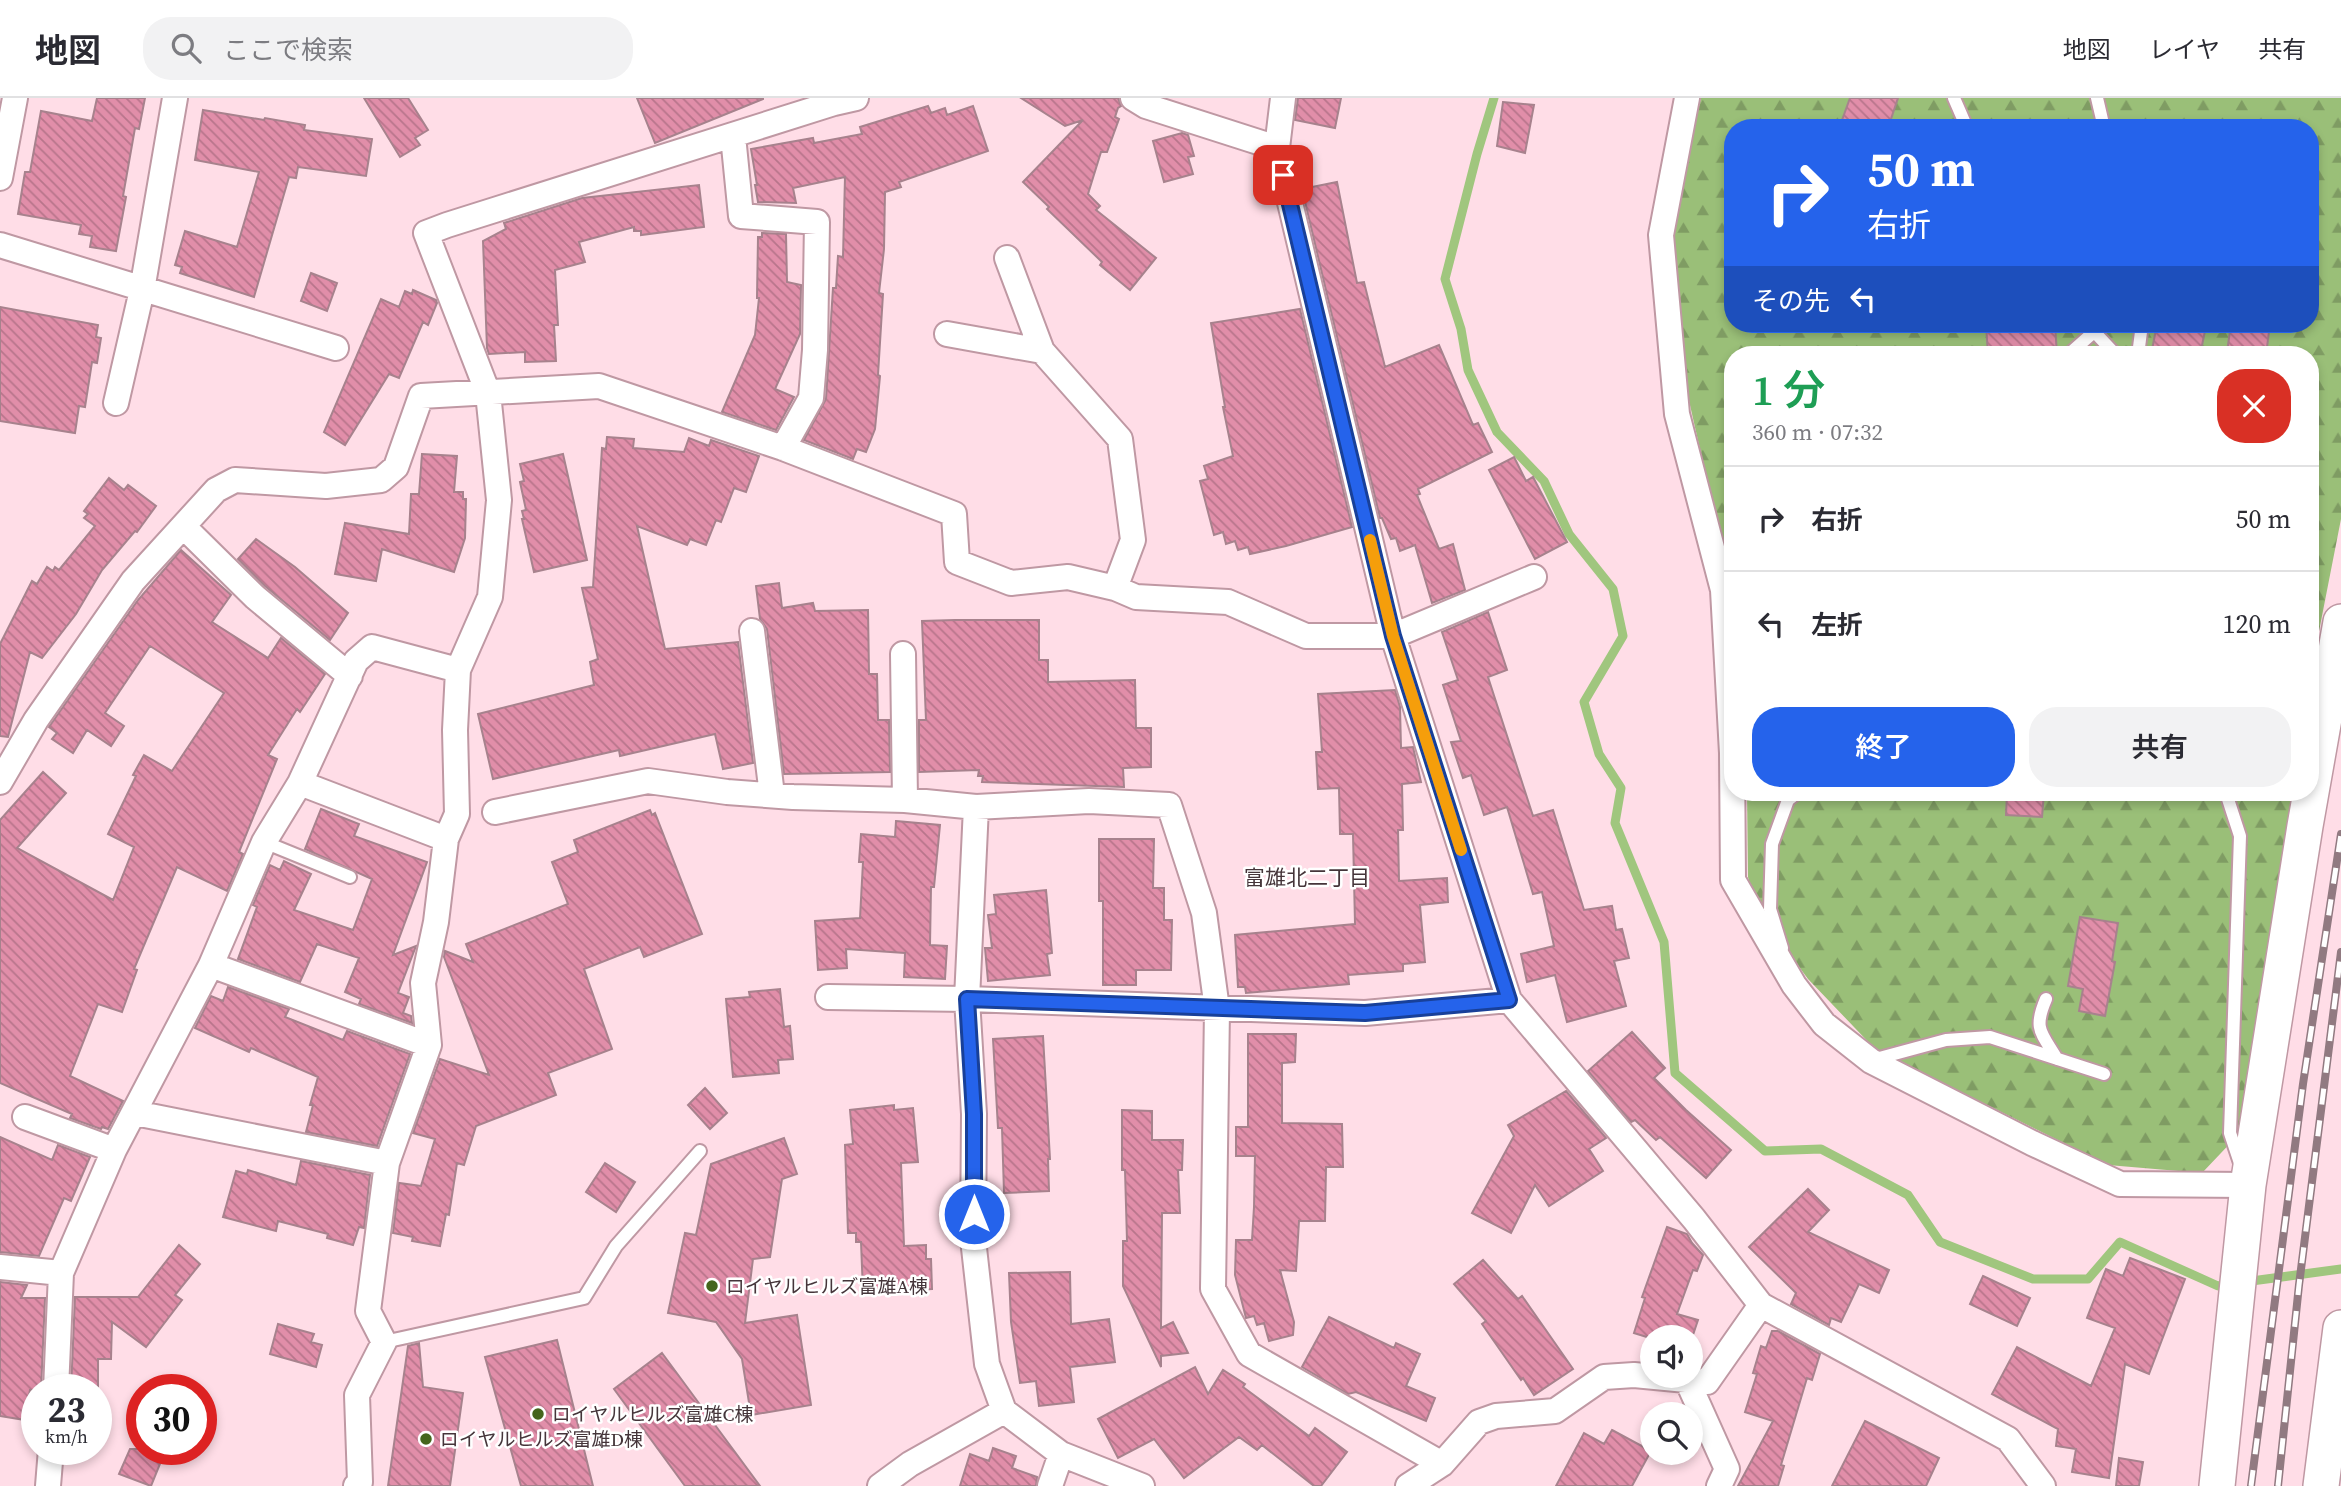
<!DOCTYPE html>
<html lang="ja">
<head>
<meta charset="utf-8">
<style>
  body { margin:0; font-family:"Source Serif 4","Noto Sans JP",serif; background:#f2f2f3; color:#2b2b33; height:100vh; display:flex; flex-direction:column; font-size:26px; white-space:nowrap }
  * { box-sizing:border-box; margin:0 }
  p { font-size:23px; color:#7c7c81 }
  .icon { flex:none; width:38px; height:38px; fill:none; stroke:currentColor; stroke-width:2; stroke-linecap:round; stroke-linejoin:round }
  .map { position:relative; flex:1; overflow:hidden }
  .drawer { position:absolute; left:1724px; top:248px; width:595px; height:455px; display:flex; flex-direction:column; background:#fff; border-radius:28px; box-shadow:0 4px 10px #0003 }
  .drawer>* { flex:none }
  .guide { position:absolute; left:1724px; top:21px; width:595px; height:214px; border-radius:28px; box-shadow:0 4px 10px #0003; background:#2563eb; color:#fff; overflow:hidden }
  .fabs { position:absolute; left:1640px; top:1227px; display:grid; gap:14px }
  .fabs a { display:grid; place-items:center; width:63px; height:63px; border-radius:50%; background:#fff; box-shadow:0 4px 10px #0003; font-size:35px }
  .speed { position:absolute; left:21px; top:1276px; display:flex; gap:14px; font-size:35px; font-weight:700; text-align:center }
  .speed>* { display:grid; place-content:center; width:91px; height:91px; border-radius:50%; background:#fff; box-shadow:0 4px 10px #0003; line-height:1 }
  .speed small { font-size:18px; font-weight:400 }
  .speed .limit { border:10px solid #d22; background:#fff; color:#111 }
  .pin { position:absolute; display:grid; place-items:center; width:60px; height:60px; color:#fff; margin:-30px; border-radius:14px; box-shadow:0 4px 10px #0006 }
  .me { position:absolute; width:77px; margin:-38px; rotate:0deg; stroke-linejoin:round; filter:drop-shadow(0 0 5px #0008) }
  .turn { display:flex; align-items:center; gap:24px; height:147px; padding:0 28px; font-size:32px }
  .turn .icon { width:91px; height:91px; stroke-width:2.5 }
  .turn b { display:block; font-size:49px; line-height:60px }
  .then { display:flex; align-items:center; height:66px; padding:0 28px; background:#0003; gap:14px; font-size:26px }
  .round { display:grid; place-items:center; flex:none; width:74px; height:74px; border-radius:28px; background:#f2f2f3 }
  .summary { display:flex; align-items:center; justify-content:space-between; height:119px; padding:0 28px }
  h1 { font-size:42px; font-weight:600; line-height:52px; color:#1e9e55 }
  .cta { display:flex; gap:14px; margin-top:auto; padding:14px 28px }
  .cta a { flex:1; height:80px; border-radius:28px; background:#2563eb; color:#fff; font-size:28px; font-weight:600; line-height:80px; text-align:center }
  .cta a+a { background:#f2f2f3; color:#2b2b33 }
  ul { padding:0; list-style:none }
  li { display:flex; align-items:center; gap:21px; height:105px; padding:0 28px; border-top:2px solid #e1e1e2 }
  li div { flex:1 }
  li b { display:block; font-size:26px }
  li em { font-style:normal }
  header { display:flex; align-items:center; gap:42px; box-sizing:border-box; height:98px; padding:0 35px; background:#fff; border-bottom:2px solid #e1e1e2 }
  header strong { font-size:33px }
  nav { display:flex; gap:38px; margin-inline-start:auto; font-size:24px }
  .search { width:490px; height:63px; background:#f2f2f3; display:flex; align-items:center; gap:18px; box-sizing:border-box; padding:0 24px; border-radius:28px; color:#7c7c81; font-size:26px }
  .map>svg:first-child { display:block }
  .forest { fill:url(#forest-firs); fill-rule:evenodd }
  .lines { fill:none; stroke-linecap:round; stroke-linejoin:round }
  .stream { stroke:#a0c67e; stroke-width:9 }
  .building { fill:url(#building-back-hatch); stroke:#a7828d; stroke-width:2 }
  .lane-casing { stroke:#bf98a3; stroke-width:16 }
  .street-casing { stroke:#bf98a3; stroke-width:28 }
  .secondary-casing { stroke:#bf98a3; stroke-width:38 }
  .lane { stroke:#fff; stroke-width:12 }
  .street { stroke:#fff; stroke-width:24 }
  .secondary { stroke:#fff; stroke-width:35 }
  .rail-casing { stroke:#917a81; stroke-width:8 }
  .rail { stroke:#fff; stroke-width:5; stroke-dasharray:16; stroke-linecap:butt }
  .route-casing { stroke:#184099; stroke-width:18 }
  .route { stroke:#2563eb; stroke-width:12 }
  .slow { stroke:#f59e0b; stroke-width:12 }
  .poi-dot { fill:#44651c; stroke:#fff; stroke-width:2.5 }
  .labels { text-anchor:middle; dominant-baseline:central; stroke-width:5; stroke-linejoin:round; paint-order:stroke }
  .poi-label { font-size:19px; fill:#45353a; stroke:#fff; text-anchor:start }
  .neighbourhood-label { font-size:21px; fill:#45353a; stroke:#fff }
</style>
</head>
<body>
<header>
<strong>地図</strong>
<div class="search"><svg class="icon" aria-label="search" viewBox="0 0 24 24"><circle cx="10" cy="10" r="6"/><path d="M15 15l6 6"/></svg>ここで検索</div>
<nav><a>地図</a><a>レイヤ</a><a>共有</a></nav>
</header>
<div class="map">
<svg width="2341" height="1388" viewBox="0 0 2341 1388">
  <defs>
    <pattern id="forest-firs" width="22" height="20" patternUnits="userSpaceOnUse" patternTransform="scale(1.75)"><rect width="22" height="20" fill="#9abf78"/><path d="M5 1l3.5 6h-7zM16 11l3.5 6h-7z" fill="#7f9c63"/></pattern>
    <pattern id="building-back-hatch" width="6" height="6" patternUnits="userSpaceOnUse" patternTransform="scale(1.75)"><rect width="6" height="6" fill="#e18ea9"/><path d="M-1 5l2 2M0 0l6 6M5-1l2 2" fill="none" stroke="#b8758b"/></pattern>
  </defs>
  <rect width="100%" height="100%" fill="#ffdde7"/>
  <path class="forest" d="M1701,0H2341V421L2310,579V257H1732V520L1724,457L1675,241L1669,158L1678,96ZM1732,30H2310V226H1732Z
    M1747,695H2292L2239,1036L2202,1075L2108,1067L1876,952L1808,881L1756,810L1748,779Z"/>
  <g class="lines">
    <path class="stream" d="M1494,0L1477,56L1445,181L1461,231L1468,272L1497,334L1544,383L1569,436L1613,491L1623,538L1584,604L1599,656L1621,690L1615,725L1664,844L1675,975L1765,1053L1821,1051L1908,1097L1940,1144L2033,1181H2088L2120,1144L2218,1188L2230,1186
      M2244,1184L2341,1171"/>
  </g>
  <path class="building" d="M97,0H145L139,31L135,30L123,98L126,99L116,153L90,149L92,138L79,136L81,127L18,116L25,74H30L41,13L92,23Z
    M364,0H408L428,32L415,40L420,47L400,59Z
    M637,0H763V1L655,45Z
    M1021,0H1118L1121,8L1118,10L1115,19L1119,21L1107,54H1101L1088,96L1100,108L1096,112L1156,160L1130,192L1100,167L1102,164L1047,111L1049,109L1023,84L1083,22L1065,28Z
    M1298,0H1341L1335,30L1295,22Z
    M1850,0H1898L1888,30H1855L1841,25Z
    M1503,4L1534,7L1525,55L1497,48Z
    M928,8L931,15L945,10L947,17L973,8L988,53L899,84L901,89L885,94L884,151L879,195L883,196L878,277L880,278L875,331L866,354L857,351L853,361L804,342L826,301L833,190H836L838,158L843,159L845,79L793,90L796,105L758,104L755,87H757L751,51L813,40L814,45L862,36L860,29Z
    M203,12L264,22L265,20L305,27L304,32L372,41L366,78L298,69L296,80L289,79L254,199L180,175L182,169L175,167L185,133L237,149L259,74L195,62Z
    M1182,35L1188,37L1194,58L1188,59L1193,76L1164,84L1153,43Z
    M1337,84L1357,185L1364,184L1385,269L1439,247L1473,327L1478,325L1492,354L1418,391L1420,396L1417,397L1439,451L1453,446L1465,492L1432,505L1415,447L1400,453L1396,440L1391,441L1382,420H1380L1302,91Z
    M699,87L704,129L641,137V133H634V129L579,144L585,164L555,172L558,227H554L556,263L525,264V254L489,256L487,250L483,143L506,131L504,125L582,100Z
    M762,135L786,136L787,184L801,187L800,236L775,291L794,299L776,332L722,314L755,237L759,200H757L758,139H762Z
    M311,175L337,185L327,213L301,203Z
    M413,192L436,202L437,205L428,227L423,224L399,280L389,276L345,347L324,334L381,201L399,209L405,193L412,196Z
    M0,209L98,227L96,239L101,240L97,265L92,264L85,309L79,308L75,335L0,323Z
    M1300,211L1352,429L1286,448L1250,456L1248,449L1238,452L1235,443L1226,446L1223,434L1214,437L1200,383L1208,381L1204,368L1233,358L1223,309H1225L1211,225Z
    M1986,226H2055L2057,257H1988Z
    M2157,226L2205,233L2200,257H2151Z
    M2231,226H2270L2266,257L2227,254Z
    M607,339L634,341L633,350L684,354L689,340L709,348L711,342L759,358L746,394L734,390L721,424L716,422L706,447L690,441L687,447L637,428L665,551L738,544L753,665L723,671L715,636L620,658L619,652L493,681L478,616L594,587L590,564L598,561L582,490L593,489L602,350L606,351Z
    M422,356L457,358L454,394H463V401H466L465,440L454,474L382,451L376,483L335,476L345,425L409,436L411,396H419Z
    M563,356L587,462L534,474L522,421H524L522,413L526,412L520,384L524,383L520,366Z
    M1514,359L1526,383L1533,379L1567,444L1535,461L1489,372Z
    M109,380L124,392L128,387L156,408L137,434L135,433L102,472L76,516L42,560L30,554L8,639L0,638V546L32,483L37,486L47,469L53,473L55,469L59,472L95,428L84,420L88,416L84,413Z
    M256,441L295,469L348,515L330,542L265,488L238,461Z
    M181,452L231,497L212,524L268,560L281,540L325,576L300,614L297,611L268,657L277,661L239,754L243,756L227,793L177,769L134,871L137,872L122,914L98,906L70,978L123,1003L108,1031L102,1029L101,1031L70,1020L72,1016L0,985V722L43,674L66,695L17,750L113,802L134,749L108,736L136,678L133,677L144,657L172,673L224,595L150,548L105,615L124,628L111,648L87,632L73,655L52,641L57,635L49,629L138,502Z
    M779,485L782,510L813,505L815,513L868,512L869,576H877L878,622H889L890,674L784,676L767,531L760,521L756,488Z
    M1488,514L1507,572L1488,579L1533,718L1553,712L1584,812L1612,808L1616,832L1622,831L1629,860L1614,863L1626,908L1567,924L1555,877L1527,884L1521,856L1554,848L1542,794L1533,796L1507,709L1484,717L1471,677L1463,680L1451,644L1461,643L1443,587L1458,582L1442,534Z
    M955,522H1039V562H1048V584L1135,582L1136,630H1151V669L1123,670L1124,689L982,684L983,678H978L979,672L919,674V622H926L922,523Z
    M1395,592L1400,609L1401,650L1413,649L1421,684L1402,686L1403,732H1398L1399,783L1447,780L1448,804L1420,807L1425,864L1403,866V873L1348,877L1349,886L1246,895L1245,889H1238L1235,837L1355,826L1353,736H1340L1339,690L1318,691L1316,654H1322L1318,596Z
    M2007,695H2044L2042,719L2006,717Z
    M321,711L359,726L354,738L427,764L393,857L416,848L398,895L409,899L403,915L411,918L412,925L359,906L361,901L345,894L359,860L317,846L300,884L238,861L257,809L253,807L270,767L280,772L284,763L311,776L294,812L353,832L372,781L305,751Z
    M650,712L652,717L655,715L702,836L644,859L640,849L584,871L612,951L548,975L556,997L476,1028L464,1067L457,1065L449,1117L446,1116L440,1148L412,1143L413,1139L393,1135L399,1085L421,1088L435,1041L413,1035L440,961L489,977L444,859L445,853L473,864L466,846L568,806L552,764L578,754L574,742Z
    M896,723L940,727L934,789H931L930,847L947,848L945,881L904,879L905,855L846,851L847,870L818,872L815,823L860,820L863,764H859L861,736L895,739Z
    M1099,741H1154L1153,790H1164V822H1172L1171,872H1136V887H1103V803H1099Z
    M1046,792L1052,855L1047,856L1050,877L988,883L985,850H992L988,817L996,816L994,797Z
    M2080,819L2118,825L2112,863L2115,864L2105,918L2079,913L2083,891L2068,888Z
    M228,889L289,911L285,919L343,942L347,933L410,956L377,1048L306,1034L313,1007H310L318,979L251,950L249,954L195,930L211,898L223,903Z
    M780,891L784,929L790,928L793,961L778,962L779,975L733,979L726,901L750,899L749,894Z
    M1632,934L1665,970L1654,980L1686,1012L1731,1052L1706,1080L1660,1039L1656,1042L1635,1022L1631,1024L1588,973Z
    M1248,936H1296L1295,964L1282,965V1025L1342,1026L1343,1069H1326L1325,1123H1299L1296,1173L1280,1172L1294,1224L1293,1237L1269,1243L1264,1225L1257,1227L1254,1218L1246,1220L1235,1177L1236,1142H1252L1254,1109L1255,1058H1236V1029H1248Z
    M1043,938L1050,1061H1048L1049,1093L1004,1095L1002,1030H998L993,941Z
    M705,990L727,1015L710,1031L688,1007Z
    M1566,993L1606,1040L1589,1051L1603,1073L1549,1108L1535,1087L1511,1135L1472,1115L1514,1038L1508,1027Z
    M894,1007V1012L913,1010L918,1064L901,1065L904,1148L926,1147V1161H931L932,1191L863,1194L861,1144H856V1135H848L845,1047L853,1046L850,1012Z
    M1122,1012L1152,1013V1042H1183L1182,1072H1178L1180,1115H1162L1161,1230L1173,1224L1188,1255L1161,1258V1269L1123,1188V1143H1127L1125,1072H1122Z
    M0,1039L52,1062L58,1047L90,1059L71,1103L64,1100L39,1158L0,1154Z
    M784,1040L797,1076L782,1081L770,1159L753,1161L745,1225L797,1217L811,1307L751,1317L742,1261L716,1224L668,1215L685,1135L696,1137L711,1066Z
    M301,1063L370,1077L364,1130L359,1129L353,1147L327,1140L328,1136L278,1123L276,1133L223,1119L236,1073L247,1076L248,1072L296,1087Z
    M605,1065L635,1084L616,1114L586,1094Z
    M1808,1091L1829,1112L1808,1134L1889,1172L1879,1195L1859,1186L1841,1224L1831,1220L1829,1227L1791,1206L1796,1195L1749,1149Z
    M1667,1129L1687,1136L1692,1145L1703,1157L1697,1173L1693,1172L1677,1216L1698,1222L1690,1246V1239H1652V1246L1649,1245L1650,1240L1634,1235L1645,1200L1642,1199Z
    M179,1147L200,1166L175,1197L182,1202L146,1249L112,1224L111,1261H98V1289H91V1292H71L75,1199H138Z
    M2130,1160L2185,1181L2149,1276L2125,1266L2109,1380L2072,1374L2076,1351L2056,1348L2058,1331L1992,1296L2017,1249L2091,1288L2115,1230L2087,1220L2106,1171L2123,1178Z
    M1483,1162L1518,1201L1522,1198L1573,1271L1534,1297L1523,1280L1521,1282L1482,1226L1486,1223L1454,1186Z
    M1070,1174L1071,1226L1109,1221L1115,1264L1070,1269L1074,1304L1039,1308L1036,1283L1020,1285L1011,1224L1009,1175Z
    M1983,1178L2030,1200L2017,1228L1970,1206Z
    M0,1184L27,1187L21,1200H45L41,1292H30L25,1322L0,1318Z
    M1329,1219L1394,1250L1396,1245L1420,1256L1406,1288L1435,1300L1426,1323L1356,1294L1348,1296L1302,1269Z
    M278,1226L314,1236L311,1244L322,1247L316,1269L270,1256Z
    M1772,1233H1778L1820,1256L1812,1282L1807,1280L1781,1367L1784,1368L1778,1388H1738L1773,1323L1745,1314L1757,1276L1753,1275L1761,1248L1766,1250Z
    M557,1242L593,1388H521L485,1259Z
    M419,1245L423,1289L463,1295L450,1388H388L408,1248Z
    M662,1255L701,1308L760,1388H685L614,1291Z
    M1195,1269L1208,1296L1223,1272L1245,1286L1243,1289L1309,1338L1315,1330L1347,1354L1321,1388H1314L1262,1347L1257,1352L1239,1339L1184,1380L1154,1341L1118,1360L1098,1321Z
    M1865,1323L1939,1360L1926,1388H1832Z
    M1612,1332L1651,1353L1632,1388H1556L1584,1335L1604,1346Z
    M993,1350L1016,1358L1012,1370L1037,1379L1036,1388H960L970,1356L989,1363Z
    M130,1351H166L151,1388L119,1376Z
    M2119,1360L2143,1364L2139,1388H2116Z"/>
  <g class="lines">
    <defs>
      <path id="lane" d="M1954,0L1967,30
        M2097,0L2104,30
        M2087,226L2116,257
        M2068,257L2095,233
        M2138,257L2142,226
        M2226,695L2240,738L2230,1035L2241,1068
        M264,744L350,779
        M1782,850L1770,811L1772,746L1788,702L1797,695
        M2046,901C2033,931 2041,934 2057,961
        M1872,962L1946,942L1990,939L2104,976
        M384,1244L584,1200L616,1148L700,1053"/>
      <path id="street" d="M1133,0L1146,8L1277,50
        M1283,0L1277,50L1393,538L1509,902L1694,1121L1761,1207L2008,1341L2043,1388
        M1687,0L1661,137L1677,316L1723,492L1732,655L1733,782L1794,887L1824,926L1871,963L2032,1045L2120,1086L2248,1087
        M733,38L741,118L817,124L815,252L811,300L783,350
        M0,80L15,0
        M0,147L336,250
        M1007,160L1042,253L1120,341L1133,442L1115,490
        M947,236L1042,253
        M116,305L142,192L175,0
        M184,429L255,499L350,578
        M752,533L772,697
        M903,556L905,702
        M0,684L36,622L133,483L216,392L235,382L326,388L381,382L396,369L421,298L599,288L783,350L954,416L957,464L1011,485L1068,479L1115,490L1136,499L1228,504L1306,538H1393L1534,479
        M300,685L446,741
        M976,709L967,901L974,1016L973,1141L987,1266L1004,1313L1061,1356L1142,1388
        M495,714L648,683L727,694L793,699L905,702L976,709L1089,703L1169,707L1204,815L1217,911L1213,1191L1249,1256L1442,1366
        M211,867L429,947
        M828,899L967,901L1365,915L1509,902
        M135,1015L387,1065
        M25,1019L114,1052
        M0,1169L61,1175
        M1687,1282L1727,1371L1719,1388
        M56,1292L61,1175L114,1052L211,867L264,744L300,685L356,563L372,549L458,572
        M48,1388L51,1351
        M356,1388L360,1384L357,1297L384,1244L368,1213L387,1065L429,947L423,885L436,824L446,741L457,716L455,632L458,572L490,499L499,402L488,295L426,135L447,127L834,5L856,0
        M880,1388L910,1366L1004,1313
        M1050,1388L1061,1356
        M1408,1388L1442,1366L1479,1324L1496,1318L1555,1313L1604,1279L1634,1277L1707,1284L1761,1207"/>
      <path id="secondary" d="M2217,1388L2248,1087L2305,728L2341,524
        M2321,1388L2341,1230"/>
    </defs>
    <use href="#lane" class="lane-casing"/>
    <use href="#street" class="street-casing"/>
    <use href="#secondary" class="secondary-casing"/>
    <use href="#lane" class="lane"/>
    <use href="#street" class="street"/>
    <use href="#secondary" class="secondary"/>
    <defs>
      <path id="rail" d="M2251,1388L2303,986L2341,736
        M2278,1388L2299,1187L2341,854"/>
    </defs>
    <use href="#rail" class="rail-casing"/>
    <use href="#rail" class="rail"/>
  </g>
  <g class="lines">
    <defs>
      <path id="route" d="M974,1116V1016L967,901L1365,915L1509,902L1393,538L1283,77"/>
    </defs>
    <use href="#route" class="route-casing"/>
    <use href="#route" class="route"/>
    <path class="slow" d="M1370,442L1393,538L1461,752"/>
  </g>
  <g class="poi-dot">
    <circle cx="712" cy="1188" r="7"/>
    <circle cx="538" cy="1316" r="7"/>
    <circle cx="426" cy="1341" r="7"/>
  </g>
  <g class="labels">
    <g class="poi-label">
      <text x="726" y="1188">ロイヤルヒルズ富雄A棟</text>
      <text x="552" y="1316">ロイヤルヒルズ富雄C棟</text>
      <text x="440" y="1341">ロイヤルヒルズ富雄D棟</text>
    </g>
    <g class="neighbourhood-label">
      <text x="1307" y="779">富雄北二丁目</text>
    </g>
  </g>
</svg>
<div class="fabs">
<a><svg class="icon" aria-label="sound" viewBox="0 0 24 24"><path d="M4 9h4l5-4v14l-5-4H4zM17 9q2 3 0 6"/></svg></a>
<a><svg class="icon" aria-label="search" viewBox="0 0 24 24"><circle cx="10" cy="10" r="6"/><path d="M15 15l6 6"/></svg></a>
</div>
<div class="speed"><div>23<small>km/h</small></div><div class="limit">30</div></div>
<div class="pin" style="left:1283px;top:77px;background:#d93025"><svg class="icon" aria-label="arrive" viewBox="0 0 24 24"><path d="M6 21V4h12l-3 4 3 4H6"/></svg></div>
<svg class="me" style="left:974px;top:1116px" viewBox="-20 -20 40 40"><circle r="17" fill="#2563eb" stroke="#fff" stroke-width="3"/><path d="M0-11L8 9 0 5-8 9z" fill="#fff"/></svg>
<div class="guide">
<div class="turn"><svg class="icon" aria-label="right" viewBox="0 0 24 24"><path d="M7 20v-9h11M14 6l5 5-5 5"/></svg><div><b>50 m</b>右折</div></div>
<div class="then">その先<svg class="icon" aria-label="left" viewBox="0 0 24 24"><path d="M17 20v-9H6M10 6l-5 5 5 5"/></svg></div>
</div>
<section class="drawer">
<div class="summary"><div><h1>1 分</h1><p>360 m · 07:32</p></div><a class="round" style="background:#d93025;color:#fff"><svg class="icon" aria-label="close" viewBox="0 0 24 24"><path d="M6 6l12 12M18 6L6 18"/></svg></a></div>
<ul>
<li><svg class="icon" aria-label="right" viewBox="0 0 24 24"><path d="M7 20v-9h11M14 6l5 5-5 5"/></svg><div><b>右折</b></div><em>50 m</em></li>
<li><svg class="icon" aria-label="left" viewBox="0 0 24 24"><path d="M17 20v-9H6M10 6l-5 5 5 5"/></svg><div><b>左折</b></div><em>120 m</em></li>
</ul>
<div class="cta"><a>終了</a><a>共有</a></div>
</section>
</div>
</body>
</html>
